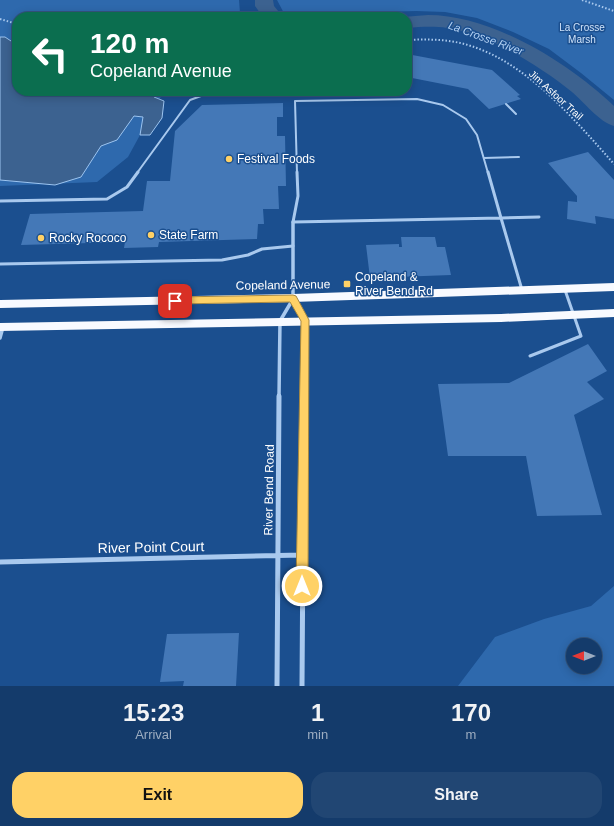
<!DOCTYPE html>
<html lang="en">
<head>
<meta charset="utf-8">
<style>
  body { margin:0; font-family:Arial,sans-serif; background:#214673; color:#f1f3f6; height:100vh; display:flex; flex-direction:column; font-size:15px; white-space:nowrap }
  * { box-sizing:border-box; margin:0 }
  p { font-size:13px; color:#9dadc1 }
  .icon { flex:none; width:22px; height:22px; fill:none; stroke:currentColor; stroke-width:2; stroke-linecap:round; stroke-linejoin:round }
  .map { position:relative; height:686px; overflow:hidden }
  .side { display:flex; flex-direction:column; background:#143b6b; flex:1 }
  .side>* { flex:none }
  .banner { position:absolute; left:12px; top:12px; width:400px; height:84px; border-radius:16px; box-shadow:0 2px 10px #0003,0 0 0 1px #33557e; background:#0b6e4f; color:#fff; overflow:hidden }
  .needle { width:26px; rotate:270deg }
  .fabs { position:absolute; left:566px; top:638px; display:grid; gap:8px }
  .fabs a { display:grid; place-items:center; width:36px; height:36px; border-radius:50%; background:#143b6b; box-shadow:0 2px 10px #0003,0 0 0 1px #33557e; font-size:20px }
  .pin { position:absolute; display:grid; place-items:center; width:34px; height:34px; color:#fff; margin:-17px; border-radius:8px; box-shadow:0 2px 6px #0006 }
  .me { position:absolute; width:44px; margin:-22px; rotate:0deg; stroke-linejoin:round; filter:drop-shadow(0 0 3px #0008) }
  .turn { display:flex; align-items:center; gap:14px; height:84px; padding:0 12px; font-size:18px }
  .turn .icon { width:52px; height:52px; stroke-width:2.5 }
  .turn b { display:block; font-size:28px; line-height:34px }
  .eta { display:flex; justify-content:space-evenly; align-items:center; height:68px; text-align:center }
  .eta b { font-size:24px; font-weight:700; line-height:28px }
  .primary-button { display:flex; gap:8px; margin-top:auto; padding:8px 12px }
  .primary-button a { flex:1; height:46px; border-radius:16px; background:#ffd166; color:#111; font-size:16px; font-weight:700; line-height:46px; text-align:center }
  .primary-button a+a { background:#214673; color:#f1f3f6 }
  .map>svg:first-child { display:block }
  .green { fill:#2e69ad; fill-rule:evenodd }
  .water { fill:#3c6290; stroke:#9cc4f0 }
  .lines { fill:none; stroke-linecap:round; stroke-linejoin:round }
  .river { fill:#3c6290; fill-rule:evenodd }
  .building { fill:#4478b7 }
  .path { stroke:#a9c9ee; stroke-width:2; stroke-dasharray:1.5 2; stroke-linecap:butt }
  .service-far1 { stroke:#a9c9ee; stroke-width:2 }
  .service { stroke:#a9c9ee; stroke-width:3 }
  .minor-far1 { stroke:#a9c9ee; stroke-width:3.5 }
  .minor { stroke:#a9c9ee; stroke-width:5 }
  .trunk { fill:#f8faff; fill-rule:evenodd }
  .route { fill:#ffd166; stroke:#a68842 }
  .poi-dot { fill:#ffd166; stroke:#1b4f8f; stroke-width:1.5 }
  .labels { text-anchor:middle; dominant-baseline:central; stroke-width:3; stroke-linejoin:round; paint-order:stroke }
  .far-park-label { font-size:10px; fill:#cfe3fa; stroke:#1b4f8f }
  .far-street-label { font-size:10px; fill:#fff; stroke:#1b4f8f }
  .far-water-label { font-size:11px; font-style:italic; fill:#b5d3f5; stroke:#1b4f8f }
  .poi-label { font-size:12px; fill:#fff; stroke:#1b4f8f; text-anchor:start }
  .street-label { font-size:12px; fill:#fff; stroke:#1b4f8f }
  .near-street-label { font-size:14px; fill:#fff; stroke:#1b4f8f }
</style>
</head>
<body>
<div class="map">
<svg width="614" height="686" viewBox="0 0 614 686">
  <rect width="100%" height="100%" fill="#1b4f8f"/>
  <path class="green" d="M0,0H239L240,13L245,17H17V91H164L128,157L97,182L0,186Z
    M277,0H614V100L581,73L549,49L513,32L477,18L445,12L416,11L380,12L362,17H286Z
    M614,586V686H458L495,637L544,619L591,606ZM573,645H595V667H573Z"/>
  <path class="water" d="M0,37H5L17,45V91H148L154,97L164,101L162,118L150,135H140L143,117L134,116L117,140L101,146L81,177L55,185L0,180Z"/>
  <g class="lines">
    <path class="river" d="M255,0H273L274,6L283,17H263L255,6Z
      M428,15C492,15 569,63 614,106V126C599,122 584,102 572,92C540,66 487,33 447,28C434,26 420,27 407,28V17H403Z"/>
  </g>
  <path class="building" d="M407,54L492,70L520,95L517,96L521,99L489,109L468,89L407,77Z
    M283,103V117H277V136H285L286,186H278L279,209H263L264,224H258L257,239L159,242L158,247L124,248L125,242L21,245L30,214L143,211L147,181H170L175,131L202,105Z
    M588,152L614,180V219L595,216L596,224L567,219L568,201L577,202V196L548,163Z
    M401,237H435L437,247H445L451,275L370,278L366,245L399,244V247H402Z
    M588,344L607,371L587,382L604,399L574,415L602,515L537,516L526,456H448L438,384L509,383Z
    M239,633L236,686H183L184,681L160,682L167,634Z"/>
  <g class="lines">
    <path class="path" d="M582,0L614,11
      M0,19L17,24
      M407,40C428,39 450,39 471,46C528,64 575,120 614,164"/>
    <path class="service-far1" d="M506,104L516,114
      M484,158L519,157
      M137,173L190,100L201,96H293
      M297,173L295,101L417,99L443,105L466,119L477,135L488,173"/>
    <path class="service" d="M297,172L298,196L293,222L501,218
      M488,172L501,218
      M0,201L107,199L127,187L138,172
      M501,218L522,290
      M501,218L539,217
      M0,264L222,260L248,255L262,249L293,246
      M530,356L581,336L565,290"/>
    <path class="minor-far1" d="M293,222V298L305,320L304,397
      M0,338L3,327
      M279,397L280,321L293,299"/>
    <path class="minor" d="M0,562L302,555
      M277,686L279,396
      M302,686L304,396"/>
    <path class="trunk" d="M614,283V291L293,302L0,308V300L293,294Z
      M614,309V317L501,322L0,331V323L501,314Z"/>
  </g>
  <path class="route" d="M293,295L296,296L309,320L308,586L306,590L302,592L298,590L296,586L301,321L290,302L175,304L171,301L175,297Z"/>
  <g class="poi-dot">
    <circle cx="229" cy="159" r="4"/>
    <circle cx="151" cy="235" r="4"/>
    <circle cx="41" cy="238" r="4"/>
    <rect x="343" y="280" width="8" height="8" rx="2"/>
  </g>
  <g class="labels">
    <g class="far-park-label">
      <text x="582" y="27">La Crosse<tspan x="582" dy="12">Marsh</tspan></text>
    </g>
    <g class="far-street-label">
      <text transform="translate(556 95) rotate(42)">Jim Asfoor Trail</text>
    </g>
    <g class="far-water-label">
      <text transform="translate(486 38) rotate(20)">La Crosse River</text>
    </g>
    <g class="poi-label">
      <text x="237" y="159">Festival Foods</text>
      <text x="159" y="235">State Farm</text>
      <text x="49" y="238">Rocky Rococo</text>
      <text x="355" y="277">Copeland &amp;<tspan x="355" dy="14">River Bend Rd</tspan></text>
    </g>
    <g class="street-label">
      <text transform="translate(283 285) rotate(-1)">Copeland Avenue</text>
      <text transform="translate(269 490) rotate(-89)">River Bend Road</text>
    </g>
    <g class="near-street-label">
      <text transform="translate(151 547) rotate(-1)">River Point Court</text>
    </g>
  </g>
</svg>
<div class="fabs">
<a><svg class="needle" viewBox="-14 -14 28 28"><path d="M0-13l5 13h-10z" fill="#e53935"/><path d="M0 13l5-13h-10z" fill="#9dadc1"/></svg></a>
</div>
<div class="pin" style="left:175px;top:301px;background:#d93025"><svg class="icon" aria-label="arrive" viewBox="0 0 24 24"><path d="M6 21V4h12l-3 4 3 4H6"/></svg></div>
<svg class="me" style="left:302px;top:586px" viewBox="-20 -20 40 40"><circle r="17" fill="#ffd166" stroke="#fff" stroke-width="3"/><path d="M0-11L8 9 0 5-8 9z" fill="#fff"/></svg>
<div class="banner">
<div class="turn"><svg class="icon" aria-label="left" viewBox="0 0 24 24"><path d="M17 20v-9H6M10 6l-5 5 5 5"/></svg><div><b>120 m</b>Copeland Avenue</div></div>
</div>
</div>
<section class="side">
<div class="eta">
<div><b>15:23</b><p>Arrival</p></div>
<div><b>1</b><p>min</p></div>
<div><b>170</b><p>m</p></div>
</div>
<div class="primary-button"><a>Exit</a><a>Share</a></div>
</section>
</body>
</html>
